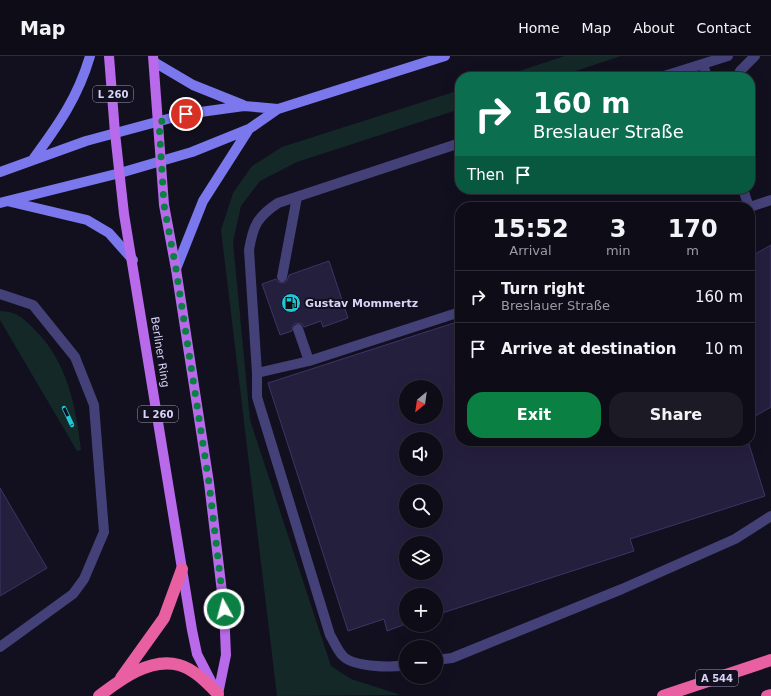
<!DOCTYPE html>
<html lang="en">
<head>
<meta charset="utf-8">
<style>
  body { margin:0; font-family:"DejaVu Sans",sans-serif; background:#1c1a24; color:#f1f3f6; height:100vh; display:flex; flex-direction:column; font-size:15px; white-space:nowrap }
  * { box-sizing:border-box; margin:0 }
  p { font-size:13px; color:#9b9ba1 }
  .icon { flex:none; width:22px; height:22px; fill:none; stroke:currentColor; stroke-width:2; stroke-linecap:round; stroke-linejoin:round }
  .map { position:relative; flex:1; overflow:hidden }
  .drawer { position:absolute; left:455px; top:146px; width:300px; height:244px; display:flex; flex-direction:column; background:#0e0c17; border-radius:16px; box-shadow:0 4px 16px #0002,0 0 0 1px #2e2c36 }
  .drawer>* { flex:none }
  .hud { position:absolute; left:455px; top:16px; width:300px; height:122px; border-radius:16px; box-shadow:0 4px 16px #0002,0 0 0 1px #2e2c36; background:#0b6e4f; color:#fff; overflow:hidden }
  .needle { width:26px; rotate:209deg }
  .controls { position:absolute; left:399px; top:324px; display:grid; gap:8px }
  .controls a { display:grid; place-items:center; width:44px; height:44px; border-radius:50%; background:#0e0c17; box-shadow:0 4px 16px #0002,0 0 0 1px #2e2c36; font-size:20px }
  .pin { position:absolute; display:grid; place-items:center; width:34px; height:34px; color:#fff; margin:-17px; border:2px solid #fff; border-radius:50%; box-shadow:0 1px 4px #0007 }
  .me { position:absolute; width:44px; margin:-22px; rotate:353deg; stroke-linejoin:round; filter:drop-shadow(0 0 3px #0008) }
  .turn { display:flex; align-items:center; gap:14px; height:84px; padding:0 12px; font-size:18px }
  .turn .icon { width:52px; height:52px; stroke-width:2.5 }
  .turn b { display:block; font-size:28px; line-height:34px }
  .then { display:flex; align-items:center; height:38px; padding:0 12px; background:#0003; gap:8px; font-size:15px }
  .eta { display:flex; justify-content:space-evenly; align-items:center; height:68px; text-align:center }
  .eta b { font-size:24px; font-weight:700; line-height:28px }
  .primary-button { display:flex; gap:8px; margin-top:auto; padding:8px 12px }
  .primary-button a { flex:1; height:46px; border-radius:16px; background:#0b8043; color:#fff; font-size:16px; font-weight:700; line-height:46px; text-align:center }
  .primary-button a+a { background:#1c1a24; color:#f1f3f6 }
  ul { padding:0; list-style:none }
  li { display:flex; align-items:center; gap:12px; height:52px; padding:0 12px; border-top:1px solid #2e2c36 }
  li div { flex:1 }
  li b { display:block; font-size:15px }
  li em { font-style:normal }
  header { display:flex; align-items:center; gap:24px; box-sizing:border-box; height:56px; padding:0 20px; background:#0e0c17; border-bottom:1px solid #2e2c36 }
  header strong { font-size:19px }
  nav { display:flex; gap:22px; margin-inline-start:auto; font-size:14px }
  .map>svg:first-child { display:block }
  .green { fill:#142827 }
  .building { fill:#251f3e; stroke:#3d3466; fill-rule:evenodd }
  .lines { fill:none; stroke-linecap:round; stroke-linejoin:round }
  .lane { stroke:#434178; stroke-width:10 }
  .secondary { stroke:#7a78ec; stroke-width:10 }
  .primary { stroke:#b96aea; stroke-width:10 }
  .highway { stroke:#e860a2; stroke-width:12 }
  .rail-casing { stroke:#1fc9da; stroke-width:4.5 }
  .rail { stroke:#12101f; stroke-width:3; stroke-dasharray:9; stroke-linecap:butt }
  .route { stroke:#0b8043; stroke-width:7; stroke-dasharray:0 12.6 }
  .labels { text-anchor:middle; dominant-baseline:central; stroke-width:4; stroke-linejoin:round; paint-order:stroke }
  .shield { fill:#12101f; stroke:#9d99b8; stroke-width:1 }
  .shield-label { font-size:10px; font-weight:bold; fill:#d8d4f9 }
  .poi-label { font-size:11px; font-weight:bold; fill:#d8d4f9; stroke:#12101f; text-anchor:start }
  .street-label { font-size:11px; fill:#d8d4f9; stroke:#12101f }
</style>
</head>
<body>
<header>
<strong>Map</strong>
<nav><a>Home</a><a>Map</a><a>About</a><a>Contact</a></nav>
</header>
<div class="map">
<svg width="771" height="640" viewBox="0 0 771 640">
  <rect width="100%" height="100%" fill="#12101f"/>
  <path class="green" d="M565,0H621L557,21H500Z
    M460,34V53L297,106L260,125L241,150L233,186L250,364L331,610L351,623L401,639L277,640L221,174L233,137L252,110L282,91Z
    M0,255C17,256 22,261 34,273C67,305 76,350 81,394L77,395L0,264Z"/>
  <path class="building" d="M771,189V351L750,363V201Z
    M329,205L348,262L323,271L321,265L304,271L302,268L296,267L293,269L292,275L280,279L262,228L276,223L278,226L284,227L287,225L289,219Z
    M460,265V385H748L765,440L630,483L634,495L436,559V539H406V568L387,575L384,563L348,575L268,327ZM406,331H436V361H406ZM406,383H436V413H406ZM406,435H436V465H406ZM406,487H436V517H406Z
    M0,432L47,512L0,540Z"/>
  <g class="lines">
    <path class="lane" d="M703,8L707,21
      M661,21L728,0
      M738,21L740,15L755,0
      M743,133L749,151
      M750,151L771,144
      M282,221L297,141
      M0,238L33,249L75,301L94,349L104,476L84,523L73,538L0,591
      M298,273L309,305
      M257,317L309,305L460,256
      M436,604L452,602L622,533L735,483L771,460
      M406,609C392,612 353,611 343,600C337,594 334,585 330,579L257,341V317L249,194C253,170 257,161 278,147L460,87"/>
    <path class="secondary" d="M154,6L193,29L243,49
      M34,102C59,68 78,41 90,0
      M0,116L86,85L186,58L244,50L278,53
      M11,146L87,164L109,177L133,204
      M0,147L120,117L192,96L249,73L278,53L445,0
      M176,213L203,145L249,73"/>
    <path class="primary" d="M109,0L115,77L124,158L192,574L197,598L214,631
      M153,0L164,149L176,213L209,427L224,553L226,599L218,638"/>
    <path class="highway" d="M121,622L164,562L182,513
      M99,640C120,624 150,601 179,609C194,613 207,627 218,638
      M663,640L771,604
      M767,640L771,639"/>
    <defs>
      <path id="rail" d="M64,352L72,369"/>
    </defs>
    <use href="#rail" class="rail-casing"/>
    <use href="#rail" class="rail"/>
  </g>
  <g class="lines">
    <path class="route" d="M186,58L159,66L164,149L176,213L209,427L224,553"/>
  </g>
  <defs>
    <symbol id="fuel-disc" viewBox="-11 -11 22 22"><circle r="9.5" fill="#1fc9da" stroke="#12101f"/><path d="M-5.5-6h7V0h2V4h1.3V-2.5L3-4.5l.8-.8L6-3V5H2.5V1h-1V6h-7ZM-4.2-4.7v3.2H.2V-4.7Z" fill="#111"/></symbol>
  </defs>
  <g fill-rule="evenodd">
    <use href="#fuel-disc" x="280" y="236" width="22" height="22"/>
  </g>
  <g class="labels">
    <g class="shield">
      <rect x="93" y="30" width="40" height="16" rx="3"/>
      <rect x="138" y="350" width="40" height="16" rx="3"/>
      <rect x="696" y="614" width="42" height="16" rx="3"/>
    </g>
    <g class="shield-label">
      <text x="113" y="38">L 260</text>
      <text x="158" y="358">L 260</text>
      <text x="717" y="622">A 544</text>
    </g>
    <g class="poi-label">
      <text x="305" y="247">Gustav Mommertz</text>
    </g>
    <g class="street-label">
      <text transform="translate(160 296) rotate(81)">Berliner Ring</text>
    </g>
  </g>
</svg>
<div class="controls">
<a><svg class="needle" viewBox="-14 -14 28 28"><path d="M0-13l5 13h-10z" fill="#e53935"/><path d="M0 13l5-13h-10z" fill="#9b9ba1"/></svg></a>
<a><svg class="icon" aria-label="sound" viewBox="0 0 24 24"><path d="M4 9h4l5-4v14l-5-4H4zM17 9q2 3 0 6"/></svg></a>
<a><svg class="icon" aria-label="search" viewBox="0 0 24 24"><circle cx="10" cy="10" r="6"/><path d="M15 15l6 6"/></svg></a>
<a><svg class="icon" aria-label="layers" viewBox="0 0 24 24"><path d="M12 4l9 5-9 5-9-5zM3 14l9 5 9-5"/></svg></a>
<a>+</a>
<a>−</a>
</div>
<div class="pin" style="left:186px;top:58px;background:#d93025"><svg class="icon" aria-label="arrive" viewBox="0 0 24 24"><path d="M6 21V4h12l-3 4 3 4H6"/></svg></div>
<svg class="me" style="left:224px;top:553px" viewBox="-20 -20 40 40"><circle r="17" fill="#0b8043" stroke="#fff" stroke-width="3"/><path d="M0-11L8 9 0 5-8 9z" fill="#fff"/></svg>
<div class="hud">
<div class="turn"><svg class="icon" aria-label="right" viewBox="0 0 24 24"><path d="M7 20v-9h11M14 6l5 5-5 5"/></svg><div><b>160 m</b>Breslauer Straße</div></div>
<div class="then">Then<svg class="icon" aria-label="arrive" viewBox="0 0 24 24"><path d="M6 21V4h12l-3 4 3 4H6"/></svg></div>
</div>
<section class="drawer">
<div class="eta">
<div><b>15:52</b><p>Arrival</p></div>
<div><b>3</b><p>min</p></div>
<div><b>170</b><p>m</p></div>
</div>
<ul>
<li><svg class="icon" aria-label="right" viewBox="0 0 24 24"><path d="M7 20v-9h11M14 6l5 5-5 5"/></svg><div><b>Turn right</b><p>Breslauer Straße</p></div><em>160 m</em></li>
<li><svg class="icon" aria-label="arrive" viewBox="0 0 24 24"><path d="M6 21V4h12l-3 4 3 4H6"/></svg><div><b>Arrive at destination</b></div><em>10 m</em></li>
</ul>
<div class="primary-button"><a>Exit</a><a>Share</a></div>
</section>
</div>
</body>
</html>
